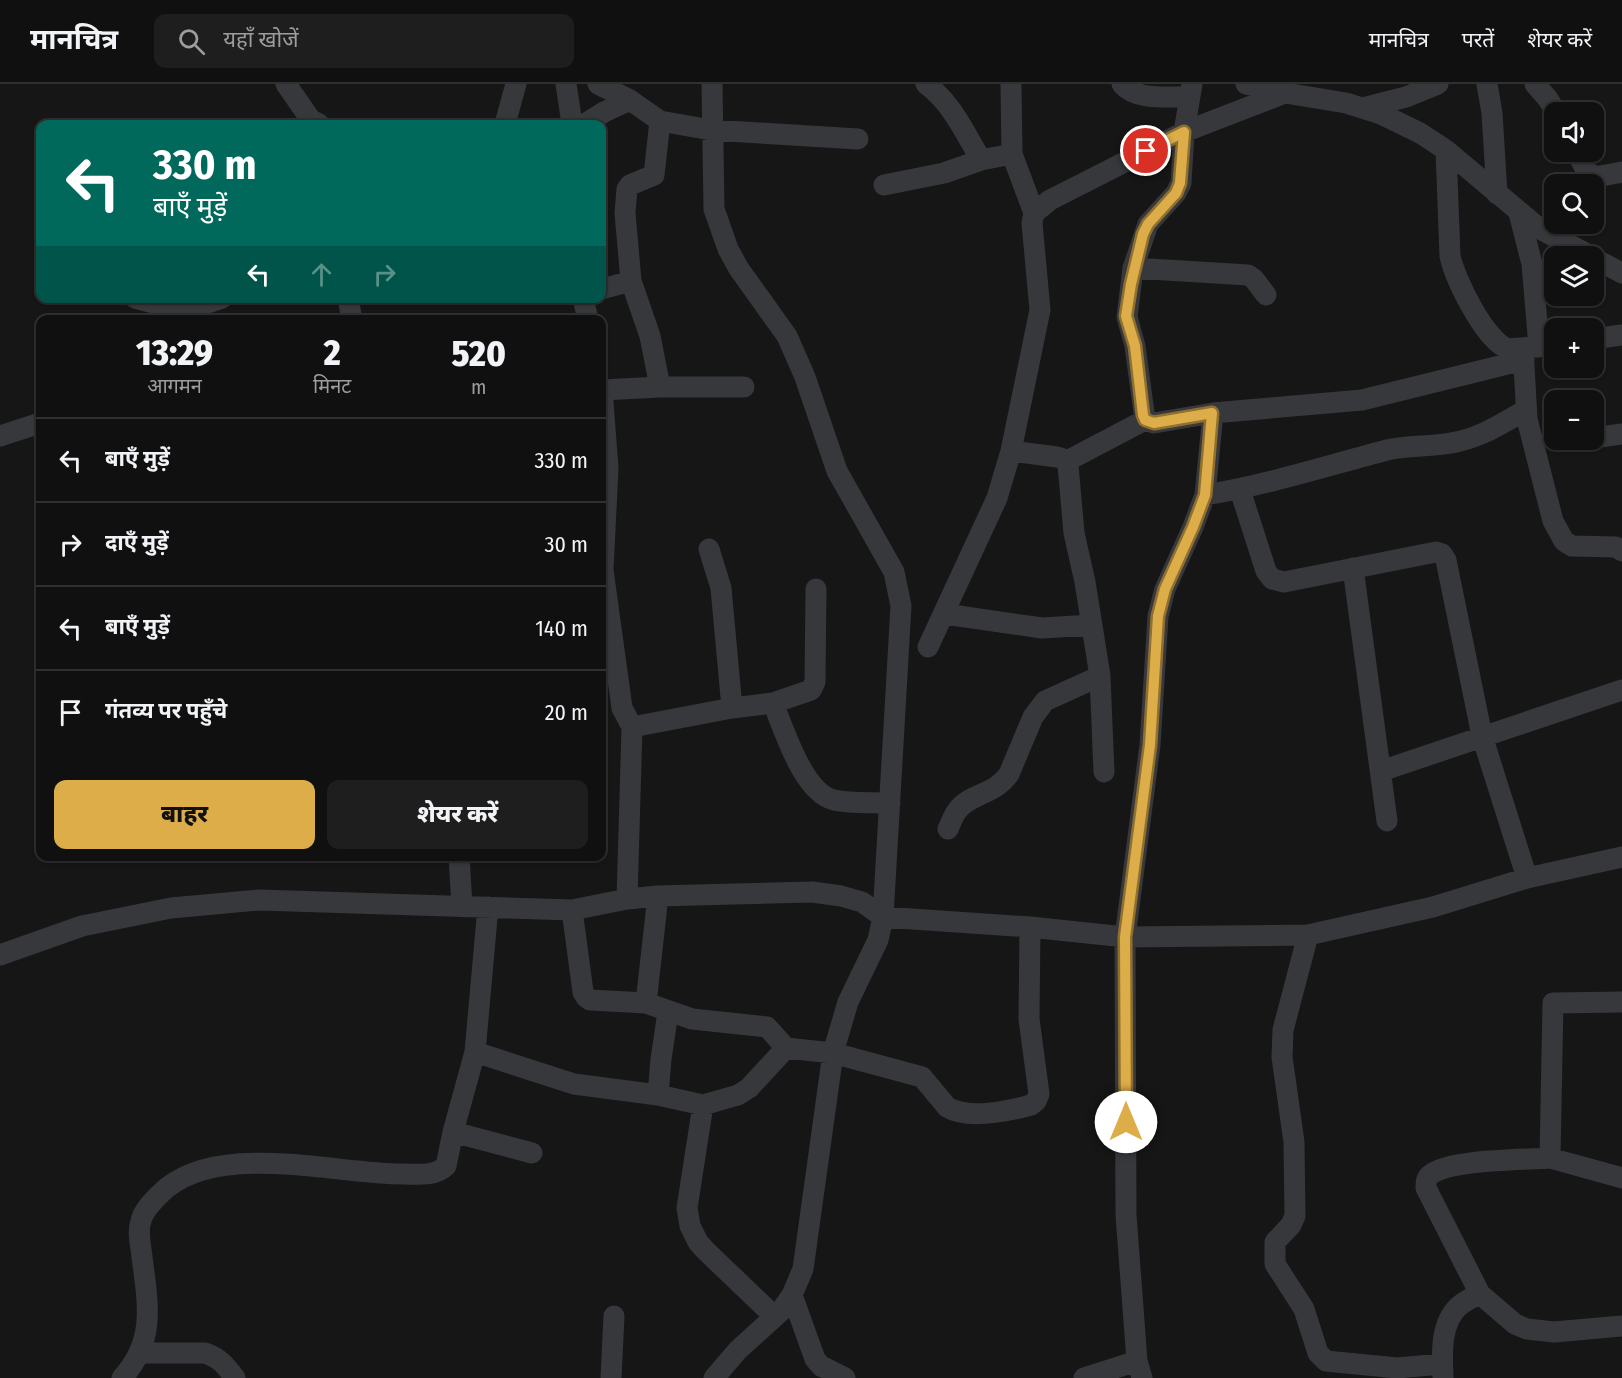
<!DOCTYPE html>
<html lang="hi">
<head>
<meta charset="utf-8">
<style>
  body { margin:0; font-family:"Fira Sans Condensed","Noto Sans Devanagari",sans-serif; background:#1e1e1f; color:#f1f3f6; height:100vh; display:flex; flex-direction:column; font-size:22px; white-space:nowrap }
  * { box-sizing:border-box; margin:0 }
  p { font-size:20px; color:#9c9d9f }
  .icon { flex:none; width:33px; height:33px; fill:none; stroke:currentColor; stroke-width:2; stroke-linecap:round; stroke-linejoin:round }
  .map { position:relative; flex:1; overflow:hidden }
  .sheet { position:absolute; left:36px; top:231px; width:570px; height:546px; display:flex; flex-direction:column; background:#101011; border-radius:12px; box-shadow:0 2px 4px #0004,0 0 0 2px #303031 }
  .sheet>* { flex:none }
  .banner { position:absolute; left:36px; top:36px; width:570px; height:183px; border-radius:12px; box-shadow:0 2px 4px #0004,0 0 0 2px #303031; background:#00695c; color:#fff; overflow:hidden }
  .tools { position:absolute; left:1544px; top:18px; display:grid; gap:12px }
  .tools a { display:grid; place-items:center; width:60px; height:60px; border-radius:12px; background:#101011; box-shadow:0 2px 4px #0004,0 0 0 2px #303031; font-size:30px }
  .pin { position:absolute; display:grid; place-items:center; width:51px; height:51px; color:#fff; margin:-26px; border:3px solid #fff; border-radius:50%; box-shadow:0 2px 6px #0007 }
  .me { position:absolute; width:66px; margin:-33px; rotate:0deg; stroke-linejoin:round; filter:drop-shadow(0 0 4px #0008) }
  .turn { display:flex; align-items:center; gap:21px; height:126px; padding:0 18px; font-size:27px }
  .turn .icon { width:78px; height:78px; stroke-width:2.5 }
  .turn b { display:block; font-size:42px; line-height:51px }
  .lanes { display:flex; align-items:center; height:57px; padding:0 18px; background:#0003; justify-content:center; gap:30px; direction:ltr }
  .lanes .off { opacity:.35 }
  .eta { display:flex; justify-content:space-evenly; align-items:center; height:102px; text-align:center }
  .eta b { font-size:36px; font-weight:800; line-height:42px }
  .cta { display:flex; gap:12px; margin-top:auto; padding:12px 18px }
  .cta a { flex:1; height:69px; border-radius:12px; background:#dcad49; color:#111; font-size:24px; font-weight:800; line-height:69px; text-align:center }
  .cta a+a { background:#1e1e1f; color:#f1f3f6 }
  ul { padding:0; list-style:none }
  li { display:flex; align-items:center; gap:18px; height:84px; padding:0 18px; border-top:2px solid #303031 }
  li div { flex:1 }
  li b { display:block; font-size:22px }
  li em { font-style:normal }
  header { display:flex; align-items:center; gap:36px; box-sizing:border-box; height:84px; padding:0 30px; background:#101011; border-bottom:2px solid #303031 }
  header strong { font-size:28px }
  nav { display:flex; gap:33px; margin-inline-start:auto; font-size:21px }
  .search { width:420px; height:54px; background:#1e1e1f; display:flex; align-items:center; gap:15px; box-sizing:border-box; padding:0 21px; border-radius:12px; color:#9c9d9f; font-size:22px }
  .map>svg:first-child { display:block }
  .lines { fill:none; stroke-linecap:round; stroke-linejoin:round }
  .minor { stroke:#37383c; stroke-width:21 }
  .route-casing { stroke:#8f702f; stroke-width:15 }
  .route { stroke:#dcad49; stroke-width:10 }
</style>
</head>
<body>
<header>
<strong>मानचित्र</strong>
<div class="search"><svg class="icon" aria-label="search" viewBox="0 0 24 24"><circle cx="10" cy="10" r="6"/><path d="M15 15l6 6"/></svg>यहाँ खोजें</div>
<nav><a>मानचित्र</a><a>परतें</a><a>शेयर करें</a></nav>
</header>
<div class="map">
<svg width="1622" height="1294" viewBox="0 0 1622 1294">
  <rect width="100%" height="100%" fill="#161617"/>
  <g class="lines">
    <path class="minor" d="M286,0L311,36L319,40
      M566,0L572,40
      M598,0L630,16L660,37L711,46L858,55
      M712,0L714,125L728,165L739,185L787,252L805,293L837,387L894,488L901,522L883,833L878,856L848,918L833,969L803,1185L792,1211L780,1228L738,1266L714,1294
      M926,0C952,19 965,49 981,76
      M1011,0L1012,70L1034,129
      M1122,0C1136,17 1169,12 1189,13
      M1192,0L1184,48L1181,99L1176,109L1148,140L1133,184L1127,233L1135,262L1145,336L1154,339L1213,329L1362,316L1524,276
      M1246,0L1285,9L1346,19L1381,30L1420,49L1446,66L1540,145L1591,172
      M1487,0L1492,29L1497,110
      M1535,0L1548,15L1556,28
      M1363,24L1406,13L1438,0
      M660,37L654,91L630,101L627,105L625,129L631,197L650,252L660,303
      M505,40L516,0
      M585,40L604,28L630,16
      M1446,66L1450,172C1455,195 1485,257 1508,265L1554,261
      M1577,68C1590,97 1592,94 1622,88
      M884,101L944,89L981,76L1012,70
      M1519,129L1532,180L1539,263
      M1593,174L1622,189
      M1133,184L1248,191L1254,195L1266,211
      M602,205L631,197
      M135,214L184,227
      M348,214L352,236
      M583,214L588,236
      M173,236L184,227L222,214
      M1593,255L1622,251
      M1523,264L1527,335L1553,437L1564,457L1572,462L1616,463L1622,467
      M602,305L608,384L603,486L622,624L632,643L627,815
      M602,306L660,303H744
      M0,352L40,339
      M1593,354L1622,350
      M1011,367L1057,373L1064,375L1068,381L1074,449L1085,498L1100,592L1104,688
      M1067,377L1145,336
      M1240,406L1266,487L1272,495L1284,498L1436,468L1442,470L1446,476L1482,652L1527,794
      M1205,411C1267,401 1326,382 1387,366C1408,361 1430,363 1451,359C1479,355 1502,339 1526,326
      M709,465L721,504L732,624
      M1353,484L1387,737
      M945,530L1042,544L1092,541
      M928,563L997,414L1011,367L1040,226L1032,139L1034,129L1050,116L1184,48L1285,9
      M773,619C784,645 803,709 834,716C851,720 872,718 890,719
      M632,643L732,624L773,619L811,606L815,598L816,505
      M1381,687L1622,606
      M948,745C951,739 953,732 957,727C968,710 995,711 1009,690L1033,633L1045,617L1100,592
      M459,772L462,822
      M572,826L583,908L586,913L590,916L646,919L692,935L767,943L786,964L833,969L922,993L947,1023C968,1036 1009,1027 1031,1021L1036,1017L1039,1010L1029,935L1030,843
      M1308,851L1283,946L1282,973L1294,1058L1295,1132L1291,1141L1275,1158V1180L1304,1225L1318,1269L1326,1277L1397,1284L1442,1280
      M0,871L82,842L171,824L259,816L572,826L627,815L658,812L812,808L841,812L862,818L883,833L1030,843L1125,853L1308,851L1433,823L1527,794L1622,773
      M1622,918L1553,919L1550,1074L1622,1094
      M646,919L658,812
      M475,968L574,1000L658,1011L703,1021L738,1011L749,1004L786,964
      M658,1011L661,975L668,928
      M703,1021L687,1124L690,1142L698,1158L705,1166L775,1233
      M453,1048L532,1069
      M1550,1074C1524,1076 1449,1075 1430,1091C1426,1095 1426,1098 1426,1104L1480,1210L1515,1240L1527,1245L1554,1248L1622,1242
      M792,1211L815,1275L821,1282L845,1294
      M140,1269H205C220,1274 226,1282 235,1294
      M1443,1293C1442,1270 1440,1239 1459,1222C1465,1217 1473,1213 1480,1210
      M122,1294C156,1257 148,1220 142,1173C141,1162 137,1148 141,1137C143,1127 152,1118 159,1111C213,1055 333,1090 402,1090C417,1090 434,1093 446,1082L453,1048L475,968L488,823
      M611,1294L614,1232
      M1084,1294L1137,1277
      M1142,1294L1137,1277L1126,1131L1125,853L1150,661L1158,532L1165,505L1193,443L1205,411L1213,329"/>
  </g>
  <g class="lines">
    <defs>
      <path id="route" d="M1126,1038L1125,853L1150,661L1158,532L1165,505L1193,443L1205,411L1212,329L1154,339L1145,336L1143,331L1135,262L1126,232L1131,200L1143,150L1148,140L1176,109L1180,99L1184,48L1146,67"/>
    </defs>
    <use href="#route" class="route-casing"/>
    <use href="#route" class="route"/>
  </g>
</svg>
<div class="tools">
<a><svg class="icon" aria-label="sound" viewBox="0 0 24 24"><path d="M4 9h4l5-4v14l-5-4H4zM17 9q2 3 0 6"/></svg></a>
<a><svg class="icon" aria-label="search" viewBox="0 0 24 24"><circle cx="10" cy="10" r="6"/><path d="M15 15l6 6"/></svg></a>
<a><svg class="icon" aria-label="layers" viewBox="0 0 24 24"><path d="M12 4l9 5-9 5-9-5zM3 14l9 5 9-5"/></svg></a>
<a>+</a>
<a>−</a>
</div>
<div class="pin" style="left:1146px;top:67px;background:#d93025"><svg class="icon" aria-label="arrive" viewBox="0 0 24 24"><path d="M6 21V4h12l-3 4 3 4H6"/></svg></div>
<svg class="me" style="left:1126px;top:1038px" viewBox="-20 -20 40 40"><circle r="19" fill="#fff"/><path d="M0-13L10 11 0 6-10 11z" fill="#dcad49"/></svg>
<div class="banner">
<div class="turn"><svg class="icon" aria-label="left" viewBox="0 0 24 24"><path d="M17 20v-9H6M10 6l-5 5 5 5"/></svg><div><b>330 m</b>बाएँ मुड़ें</div></div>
<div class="lanes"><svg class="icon" aria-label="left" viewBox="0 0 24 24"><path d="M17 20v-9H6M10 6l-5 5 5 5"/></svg><svg class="icon off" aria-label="ahead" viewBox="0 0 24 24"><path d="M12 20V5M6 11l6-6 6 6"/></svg><svg class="icon off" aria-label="right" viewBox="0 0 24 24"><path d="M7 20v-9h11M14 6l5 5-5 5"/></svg></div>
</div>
<section class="sheet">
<div class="eta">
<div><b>13:29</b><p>आगमन</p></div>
<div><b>2</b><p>मिनट</p></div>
<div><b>520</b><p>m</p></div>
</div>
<ul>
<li><svg class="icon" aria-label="left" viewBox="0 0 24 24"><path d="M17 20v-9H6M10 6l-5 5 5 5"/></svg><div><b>बाएँ मुड़ें</b></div><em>330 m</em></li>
<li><svg class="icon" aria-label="right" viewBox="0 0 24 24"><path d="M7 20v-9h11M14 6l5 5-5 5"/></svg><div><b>दाएँ मुड़ें</b></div><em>30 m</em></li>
<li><svg class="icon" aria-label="left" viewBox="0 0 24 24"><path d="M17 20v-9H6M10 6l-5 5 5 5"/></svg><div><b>बाएँ मुड़ें</b></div><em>140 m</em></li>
<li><svg class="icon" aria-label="arrive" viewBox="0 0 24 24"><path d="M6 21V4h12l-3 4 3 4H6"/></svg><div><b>गंतव्य पर पहुँचे</b></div><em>20 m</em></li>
</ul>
<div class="cta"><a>बाहर</a><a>शेयर करें</a></div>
</section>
</div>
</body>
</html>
